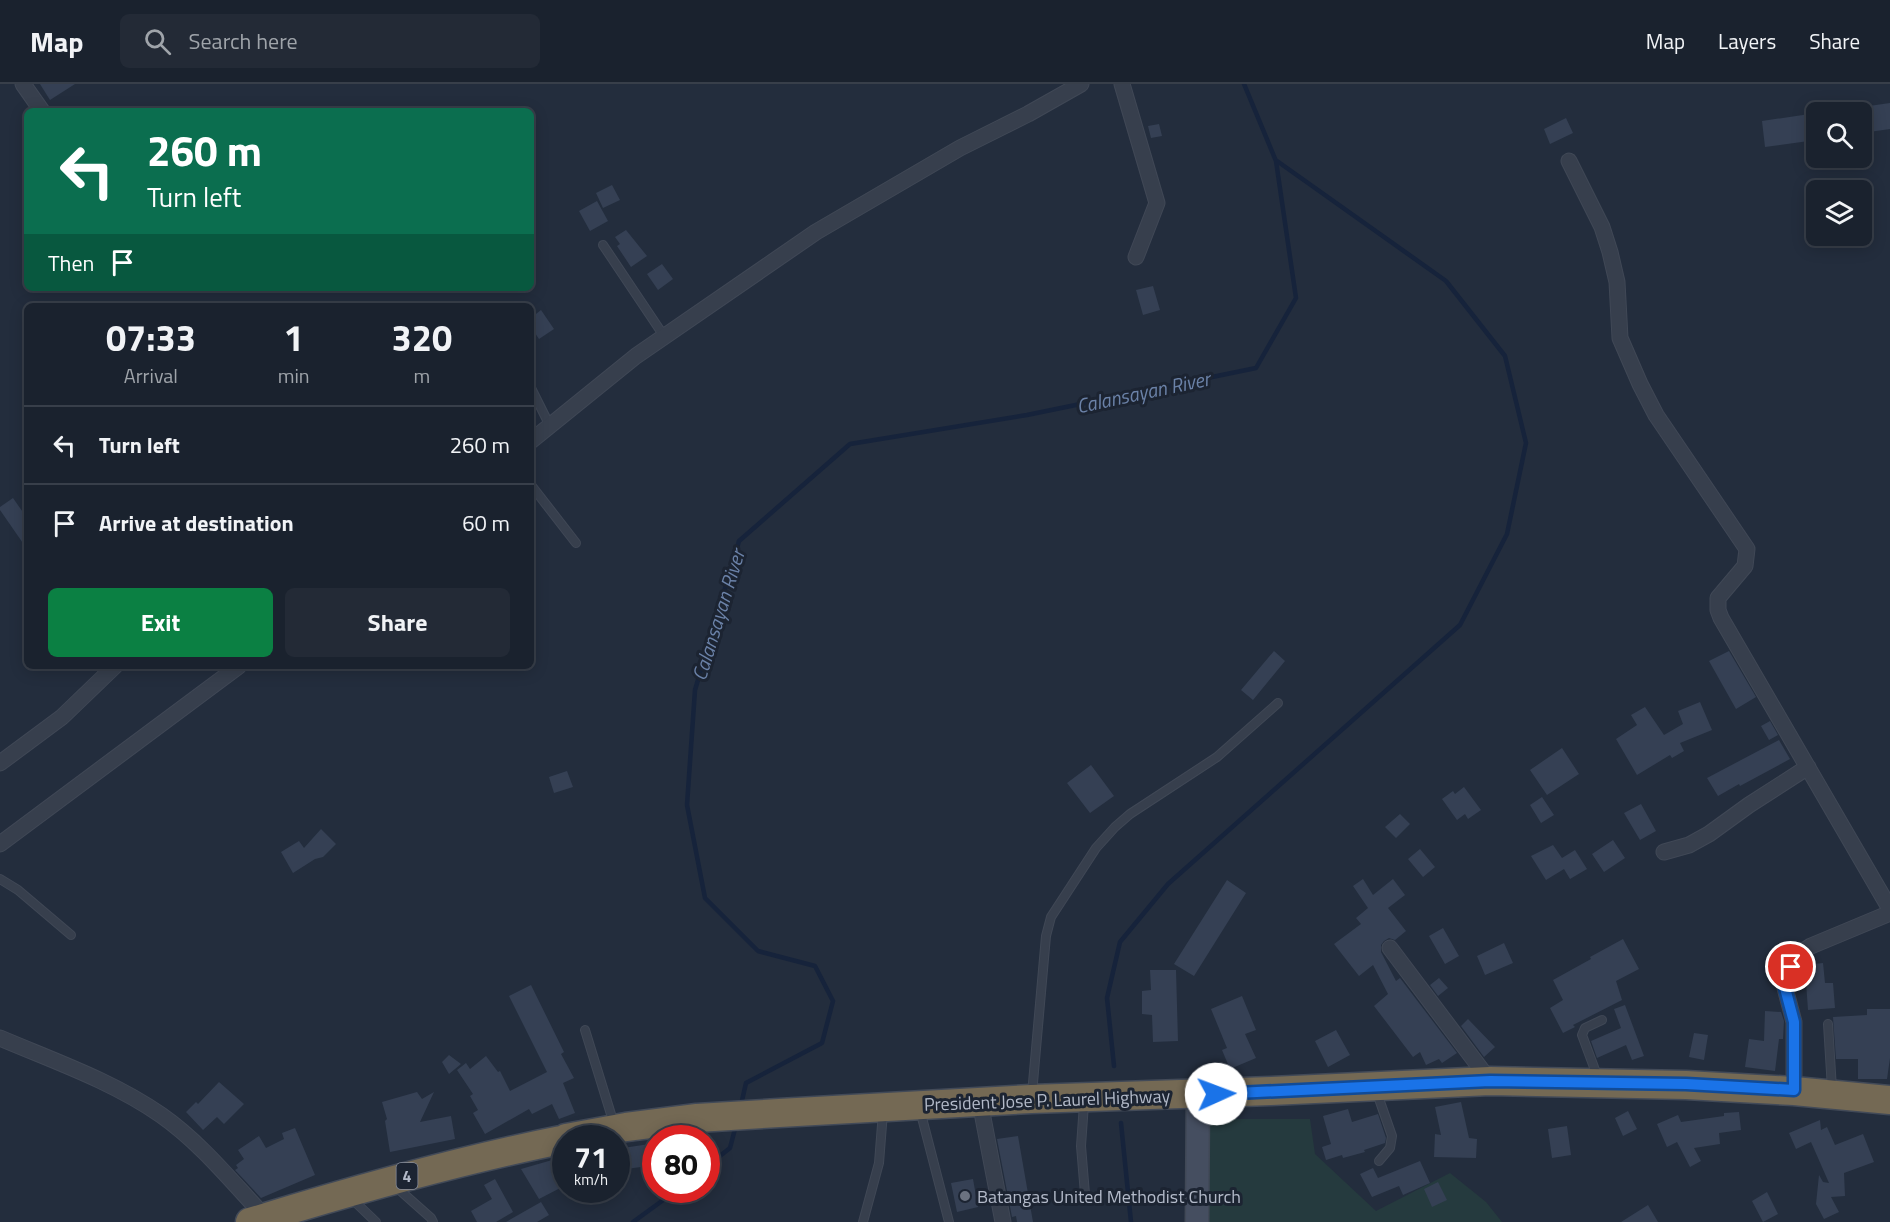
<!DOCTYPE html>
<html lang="en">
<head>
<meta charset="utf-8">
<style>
  body { margin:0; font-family:"Titillium Web",sans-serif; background:#232a36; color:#f1f3f6; height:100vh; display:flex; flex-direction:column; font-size:22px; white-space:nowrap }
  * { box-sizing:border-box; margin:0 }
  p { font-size:20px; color:#9fa4aa }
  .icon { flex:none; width:33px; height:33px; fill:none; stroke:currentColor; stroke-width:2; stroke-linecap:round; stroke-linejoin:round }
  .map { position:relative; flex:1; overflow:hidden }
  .sheet { position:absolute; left:24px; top:219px; width:510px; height:366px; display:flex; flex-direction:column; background:#1a222e; border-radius:9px; box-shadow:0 3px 15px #0003,0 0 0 2px #383f4a }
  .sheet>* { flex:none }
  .top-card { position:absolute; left:24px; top:24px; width:510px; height:183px; border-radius:9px; box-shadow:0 3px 15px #0003,0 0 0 2px #383f4a; background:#0b6e4f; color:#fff; overflow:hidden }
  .buttons { position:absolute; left:1806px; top:18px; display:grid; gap:12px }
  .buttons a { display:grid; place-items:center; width:66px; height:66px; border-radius:9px; background:#1a222e; box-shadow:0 3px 15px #0003,0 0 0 2px #383f4a; font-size:30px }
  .speed { position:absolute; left:552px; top:1041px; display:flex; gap:12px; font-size:30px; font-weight:700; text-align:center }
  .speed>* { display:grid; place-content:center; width:78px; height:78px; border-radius:50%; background:#1a222e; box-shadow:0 3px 15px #0003,0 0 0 2px #383f4a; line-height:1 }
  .speed small { font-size:15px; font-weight:400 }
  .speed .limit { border:9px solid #d22; background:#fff; color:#111 }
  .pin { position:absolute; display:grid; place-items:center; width:51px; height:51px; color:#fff; margin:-26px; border:3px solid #fff; border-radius:50%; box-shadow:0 2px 6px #0007 }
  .me { position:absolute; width:66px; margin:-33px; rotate:88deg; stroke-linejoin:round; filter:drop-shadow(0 0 4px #0008) }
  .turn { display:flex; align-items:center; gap:21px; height:126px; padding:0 24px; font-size:27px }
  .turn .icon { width:78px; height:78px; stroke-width:2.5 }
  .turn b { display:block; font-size:42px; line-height:51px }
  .then { display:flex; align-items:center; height:57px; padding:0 24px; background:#0003; gap:12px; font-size:22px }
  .eta { display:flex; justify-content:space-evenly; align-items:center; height:102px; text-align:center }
  .eta b { font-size:36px; font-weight:700; line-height:42px }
  .action { display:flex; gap:12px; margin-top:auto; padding:12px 24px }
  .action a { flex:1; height:69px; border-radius:9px; background:#0b8043; color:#fff; font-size:24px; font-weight:700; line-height:69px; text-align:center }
  .action a+a { background:#232a36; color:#f1f3f6 }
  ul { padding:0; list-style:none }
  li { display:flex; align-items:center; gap:18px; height:78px; padding:0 24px; border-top:2px solid #383f4a }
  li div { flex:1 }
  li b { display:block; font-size:22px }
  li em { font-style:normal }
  header { display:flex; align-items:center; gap:36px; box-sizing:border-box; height:84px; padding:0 30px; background:#1a222e; border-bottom:2px solid #383f4a }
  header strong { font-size:28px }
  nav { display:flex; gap:33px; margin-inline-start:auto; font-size:21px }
  .search { width:420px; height:54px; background:#232a36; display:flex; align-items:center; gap:15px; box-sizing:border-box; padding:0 21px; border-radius:9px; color:#9fa4aa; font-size:22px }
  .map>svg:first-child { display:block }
  .green { fill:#253a3e }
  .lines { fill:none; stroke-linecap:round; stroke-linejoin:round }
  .stream { stroke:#16233b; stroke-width:4.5 }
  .building { fill:#354054 }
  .lane-casing { stroke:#404856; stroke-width:10 }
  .street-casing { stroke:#404856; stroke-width:17 }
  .secondary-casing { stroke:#404856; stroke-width:25 }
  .highway-casing { stroke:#424a58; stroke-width:31 }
  .lane { stroke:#373f4d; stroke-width:8 }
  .street { stroke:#373f4d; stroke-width:15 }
  .secondary { stroke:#454e60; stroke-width:22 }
  .highway { stroke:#746954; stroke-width:28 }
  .route-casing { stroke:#114b97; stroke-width:15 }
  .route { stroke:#1a73e8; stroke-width:10 }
  .worship-dot { fill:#6b7280; stroke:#1c2432; stroke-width:2 }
  .labels { text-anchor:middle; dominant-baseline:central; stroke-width:6; stroke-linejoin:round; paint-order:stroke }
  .shield { fill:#1c2432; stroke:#868d9c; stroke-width:1.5 }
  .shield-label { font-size:16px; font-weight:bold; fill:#b3bac9 }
  .street-label { font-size:18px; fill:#b3bac9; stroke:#1c2432 }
  .poi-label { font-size:18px; fill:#b3bac9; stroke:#1c2432; text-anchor:start }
  .water-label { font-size:20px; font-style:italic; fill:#6b82a8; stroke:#1c2432 }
</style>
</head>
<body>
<header>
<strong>Map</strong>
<div class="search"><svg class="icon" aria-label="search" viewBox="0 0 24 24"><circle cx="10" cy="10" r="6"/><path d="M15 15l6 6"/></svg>Search here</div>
<nav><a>Map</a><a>Layers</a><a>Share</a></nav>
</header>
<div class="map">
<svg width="1890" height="1138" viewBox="0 0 1890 1138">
  <rect width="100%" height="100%" fill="#232d3d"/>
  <path class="green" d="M1203,1035H1310L1315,1070L1376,1127L1450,1089L1486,1118L1502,1138H1206Z"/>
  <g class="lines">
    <path class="stream" d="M1114,982L1107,914L1120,858L1168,800L1460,541L1507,450L1526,359L1505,272L1446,197L1277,77
      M741,1021L746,999L822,959L833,917L815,882L758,867L705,814L687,721L695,606L739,457L850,360L1027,331L1256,284L1296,214L1276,77L1244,0
      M1121,1039L1131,1138
      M706,1083L730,1064L736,1041
      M633,1138L677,1106"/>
  </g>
  <path class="building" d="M40,0H75L50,16Z
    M1890,19V45L1862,49V23Z
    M1816,29V56L1765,63L1762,37Z
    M1566,34L1573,49L1550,60L1544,45Z
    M1159,40L1162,52L1151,54L1148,42Z
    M612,101L620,116L603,124L596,109Z
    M597,117L608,137L590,147L579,127Z
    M626,146L647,172L631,183L617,162L620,160L615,153Z
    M662,180L673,195L658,206L647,190Z
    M1153,202L1160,226L1143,231L1136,206Z
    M541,226L554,245L539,255L531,243V234Z
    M13,414L27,434V465L0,426V423Z
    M1274,567L1285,577L1253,616L1241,606Z
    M1729,567L1756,613L1736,625L1709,577Z
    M1700,618L1712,646L1680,659L1684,667L1672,674L1670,671L1637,691L1616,655L1637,641L1631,631L1645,623L1664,651L1683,640L1678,627Z
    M1770,637L1778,651L1769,656L1761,642Z
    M1779,656L1790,675L1740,702L1739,700L1718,712L1707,694Z
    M1562,664L1579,690L1547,711L1530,686Z
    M1091,681L1114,712L1090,729L1067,699Z
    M567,687L573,703L554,709L549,693Z
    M1464,703L1481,726L1468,735L1465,730L1457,736L1442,715L1453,707L1455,710Z
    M1542,713L1554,731L1541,739L1530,721Z
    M1641,720L1656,747L1640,756L1624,729Z
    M1400,730L1410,740L1396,754L1385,743Z
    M321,745L336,760L323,773L315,775L293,789L281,768L299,757L304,764Z
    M1613,756L1625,774L1604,788L1592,770Z
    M1553,761L1562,774L1575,766L1587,785L1570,795L1564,785L1546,796L1531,772Z
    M1420,765L1435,783L1423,793L1408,775Z
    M1363,795L1373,811L1393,795L1405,811L1388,824L1406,847L1395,856L1389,854L1384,857L1381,861V868L1396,897L1400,894L1457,969L1442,979L1439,975L1426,981L1420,968L1413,973L1374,922L1388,910L1373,881L1359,892L1334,860L1361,840L1356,834L1368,824L1353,802Z
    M1227,796L1246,809L1194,892L1174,880Z
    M1443,844L1459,872L1445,880L1429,852Z
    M1623,855L1639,885L1616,897L1622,916L1573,941L1575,943L1563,949L1550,924L1563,916L1553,896L1591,875L1590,873Z
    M1504,859L1513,879L1485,891L1477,872Z
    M1823,879L1825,899H1833L1835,924L1808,926L1806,898L1802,899L1801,885L1804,881Z
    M1150,886H1176L1178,957L1153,958L1152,931L1142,930V907L1151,906Z
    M1439,894L1448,904L1438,912L1430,901Z
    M531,901L564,968L561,970L574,994L563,999L575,1029L559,1035L552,1020L532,1030L529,1025L485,1050L473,1029L478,1026L470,1012L473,1010L457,986L466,979L470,985L486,972L498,988L500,987L510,1007L547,988L509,912Z
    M1242,912L1256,946L1245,950L1256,974L1230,985L1222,966L1227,964L1211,925Z
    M1625,921L1644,972L1632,976L1626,961L1597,974L1591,957L1621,944L1614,925Z
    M1867,925H1890V974L1887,995H1858V975H1836L1833,933L1867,931Z
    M1765,927L1781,928L1784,937L1783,955H1779L1775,987L1745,983L1749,955L1764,957Z
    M1468,935L1495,963L1484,973L1461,942Z
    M1336,946L1350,971L1328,983L1315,957Z
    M1694,949L1708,951L1704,976L1689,973Z
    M449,971L461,980L449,990L442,978Z
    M219,998L244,1020L224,1040L217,1033L203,1046L186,1028L196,1018L198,1020Z
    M417,1008L422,1015L434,1008L420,1038L451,1032L455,1055L390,1068L385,1037L387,1035L382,1018Z
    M1461,1018L1469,1054L1477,1055L1476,1074L1434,1073L1435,1050L1441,1051L1435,1023Z
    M1348,1025L1352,1038L1378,1030L1386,1054L1385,1059L1364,1066L1365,1068L1343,1074L1342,1071L1326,1076L1322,1063L1331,1060L1323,1032Z
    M1628,1027L1637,1045L1623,1052L1615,1034Z
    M1739,1028L1741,1046L1719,1049L1720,1060L1694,1064L1701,1077L1690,1083L1677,1058L1667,1063L1657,1040L1678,1031L1681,1038L1724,1032V1029Z
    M1820,1036L1821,1046L1827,1043L1835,1061L1863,1050L1874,1078L1844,1089L1845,1112L1831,1113L1839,1128L1824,1135L1816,1120L1819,1091L1823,1098L1829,1099L1811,1058L1796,1065L1789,1049Z
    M1567,1042L1571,1071L1552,1074L1548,1045Z
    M295,1044L315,1091L261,1114L235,1086L238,1084L236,1081L244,1075L238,1066L259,1052L266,1064L284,1055L282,1049Z
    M1018,1052L1033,1138H1017L1016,1132L1012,1133L997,1055Z
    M656,1059V1081L626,1085L623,1064Z
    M566,1072V1101L539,1115L521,1085Z
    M1420,1077L1430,1099L1403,1111L1399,1102L1372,1113L1360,1090L1373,1084L1378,1094Z
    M495,1095L513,1128L496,1138H477L471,1127L492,1115L484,1101Z
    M973,1095L978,1123L957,1128L951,1099Z
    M1438,1098L1447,1116L1432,1123L1424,1105Z
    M577,1106H614L584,1120Z
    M1767,1108L1778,1130L1763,1138L1752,1117Z
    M541,1118L549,1131L537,1138H506Z
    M1648,1121L1658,1138H1621Z"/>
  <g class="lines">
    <defs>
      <path id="lane" d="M603,161L664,252
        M531,304L550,342
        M531,401L576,459
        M0,795L18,806L71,851
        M1828,940L1832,1005
        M585,946L614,1040
        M1598,994L1582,951L1585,944L1602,936
        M1377,1009L1392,1052L1390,1064L1379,1077
        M1032,1010L1046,852L1051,833L1096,764L1115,743L1130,730L1217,673L1278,619
        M1084,1020L1081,1062L1085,1110
        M920,1026L949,1138
        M395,1102L431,1134L433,1138
        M352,1115L376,1138
        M863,1138L879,1079L883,1028"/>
      <path id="street" d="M23,0L42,27
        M1122,0L1157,119L1136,173
        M1569,77L1602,143L1610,168L1617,198L1620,254L1640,300L1656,331L1747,465L1745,482L1718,514V526L1721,534L1890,825
        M531,357L636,272L816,148L960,64L1028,30L1081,0
        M0,679L62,633L115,582
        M0,760L239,582
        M1664,768L1689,761L1709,750L1749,721L1808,683
        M1390,864L1490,997
        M0,954C54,977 112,997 161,1031C201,1059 232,1098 265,1133
        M1794,1007V938L1785,904L1791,883L1800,869L1811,862L1890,829
        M980,1018L1003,1138"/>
      <path id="secondary" d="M1197,1138L1198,1010"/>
      <path id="highway" d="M566,1054L626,1043L697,1034L779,1029L1031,1015L1271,1007L1490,997L1686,1001L1794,1007L1890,1016
        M250,1138C354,1106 459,1076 566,1055"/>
    </defs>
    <use href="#lane" class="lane-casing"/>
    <use href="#street" class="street-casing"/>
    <use href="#secondary" class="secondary-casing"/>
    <use href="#highway" class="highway-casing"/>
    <use href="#lane" class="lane"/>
    <use href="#street" class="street"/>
    <use href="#secondary" class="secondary"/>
    <use href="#highway" class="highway"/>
  </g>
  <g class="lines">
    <defs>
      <path id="route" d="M1216,1010L1490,997L1686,1000L1794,1006V938L1785,904L1791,883"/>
    </defs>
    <use href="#route" class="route-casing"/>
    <use href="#route" class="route"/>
  </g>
  <circle class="worship-dot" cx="965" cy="1112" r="6"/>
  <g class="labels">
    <rect class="shield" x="396.5" y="1079" width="21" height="26" rx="4.5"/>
    <g class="shield-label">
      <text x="407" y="1092">4</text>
    </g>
    <g class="street-label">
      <text transform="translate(1047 1016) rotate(-2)">President Jose P. Laurel Highway</text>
    </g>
    <g class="poi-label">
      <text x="977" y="1112">Batangas United Methodist Church</text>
    </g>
    <g class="water-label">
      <text transform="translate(1143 308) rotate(-12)">Calansayan River</text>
      <text transform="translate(718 531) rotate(-73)">Calansayan River</text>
    </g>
  </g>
</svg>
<div class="buttons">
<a><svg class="icon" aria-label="search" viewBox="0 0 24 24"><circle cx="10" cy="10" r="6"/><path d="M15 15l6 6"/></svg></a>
<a><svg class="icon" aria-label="layers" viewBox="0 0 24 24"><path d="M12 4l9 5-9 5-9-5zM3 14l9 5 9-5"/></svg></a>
</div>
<div class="speed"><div>71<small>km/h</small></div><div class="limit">80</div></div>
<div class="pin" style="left:1791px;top:883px;background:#d93025"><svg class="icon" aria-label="arrive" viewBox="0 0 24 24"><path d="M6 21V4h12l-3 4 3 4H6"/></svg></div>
<svg class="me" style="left:1216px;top:1010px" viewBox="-20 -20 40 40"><circle r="19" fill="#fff"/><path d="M0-13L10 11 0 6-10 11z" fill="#1a73e8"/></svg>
<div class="top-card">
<div class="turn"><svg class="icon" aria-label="left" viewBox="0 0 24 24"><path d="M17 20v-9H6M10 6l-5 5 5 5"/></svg><div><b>260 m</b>Turn left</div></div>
<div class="then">Then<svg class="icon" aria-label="arrive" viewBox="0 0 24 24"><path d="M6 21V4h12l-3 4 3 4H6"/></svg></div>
</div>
<section class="sheet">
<div class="eta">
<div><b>07:33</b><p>Arrival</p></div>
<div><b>1</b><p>min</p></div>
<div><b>320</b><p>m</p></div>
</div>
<ul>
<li><svg class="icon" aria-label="left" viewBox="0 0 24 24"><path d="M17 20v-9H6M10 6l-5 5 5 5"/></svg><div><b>Turn left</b></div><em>260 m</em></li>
<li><svg class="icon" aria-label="arrive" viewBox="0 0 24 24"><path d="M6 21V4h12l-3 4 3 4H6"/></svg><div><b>Arrive at destination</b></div><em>60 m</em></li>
</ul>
<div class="action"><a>Exit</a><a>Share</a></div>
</section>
</div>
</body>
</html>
